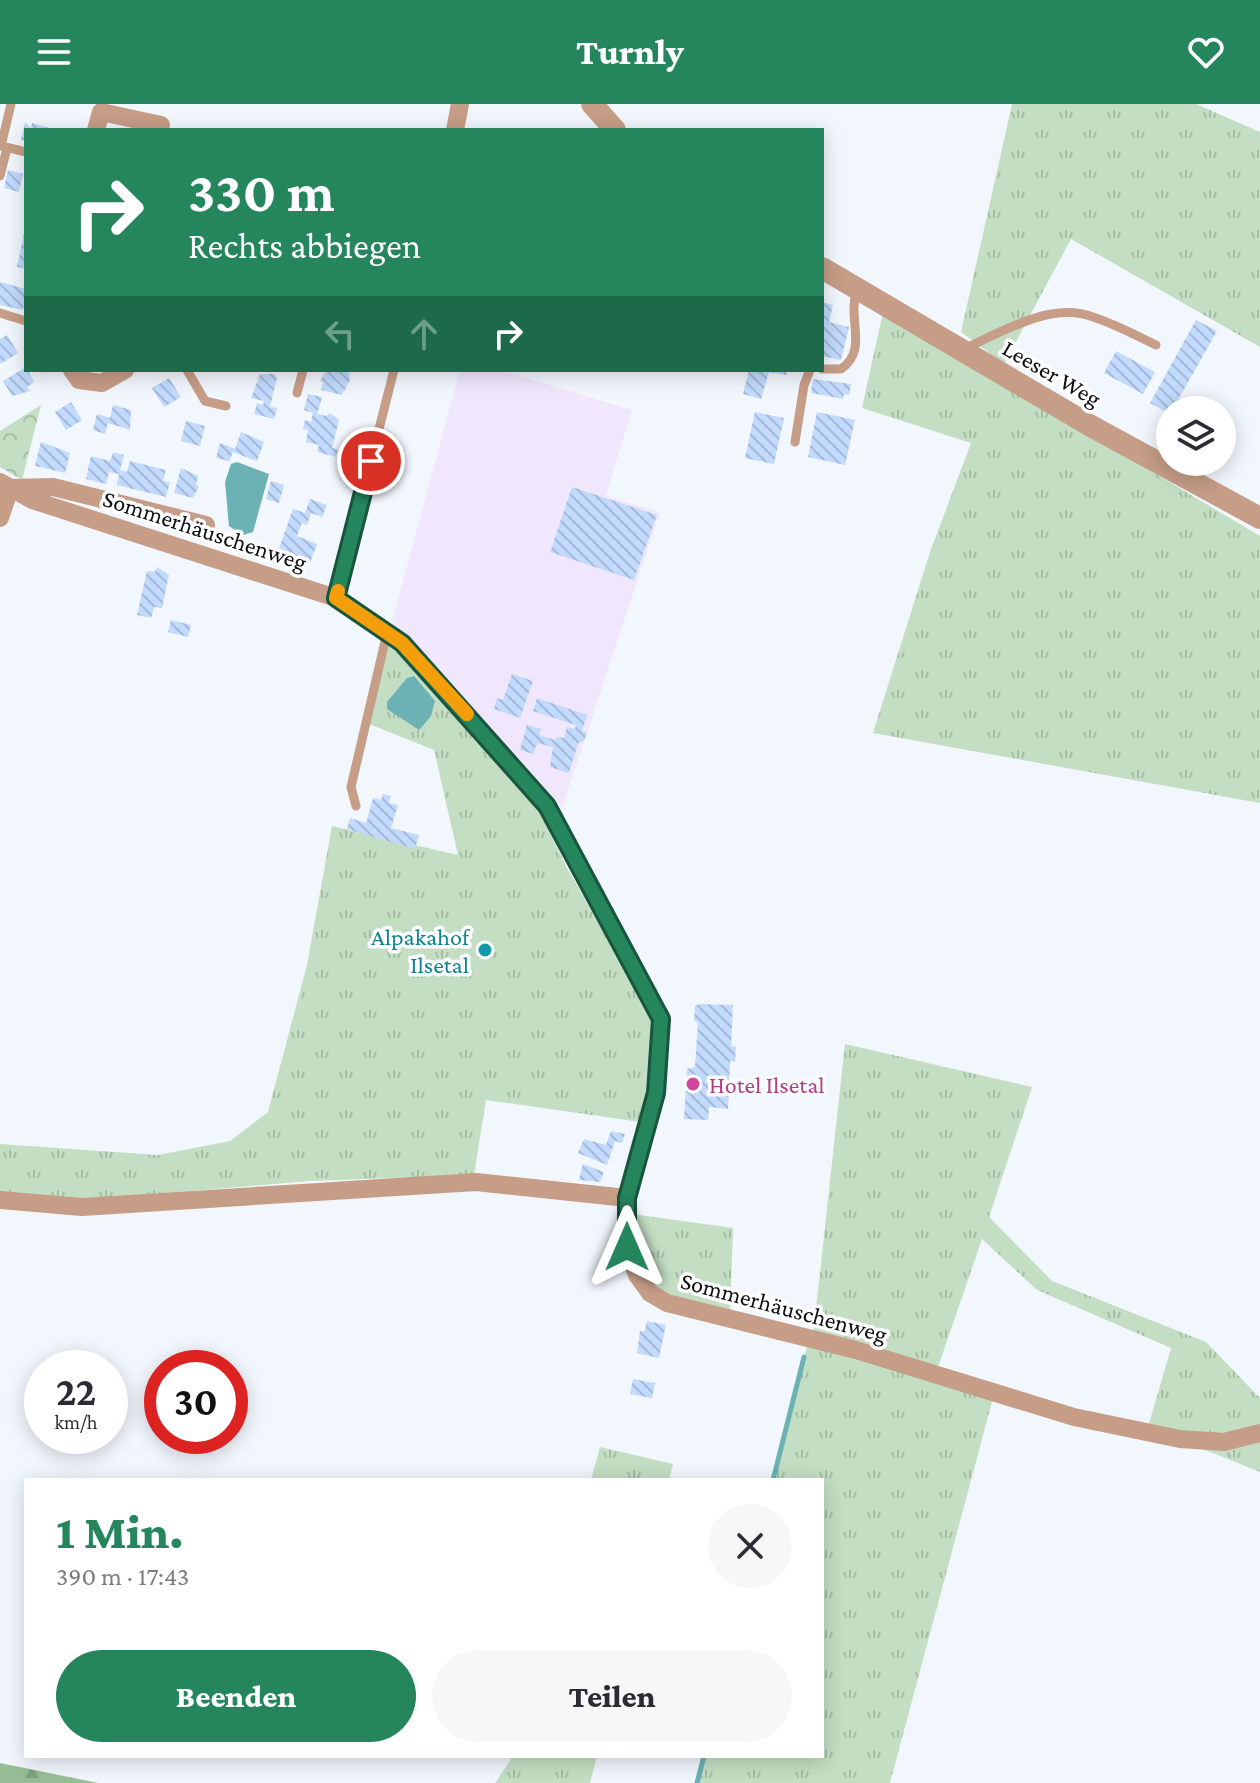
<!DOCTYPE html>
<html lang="de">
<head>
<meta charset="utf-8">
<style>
  body { margin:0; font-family:"Crimson Pro",serif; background:#f7f7f7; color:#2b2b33; height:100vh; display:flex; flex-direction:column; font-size:30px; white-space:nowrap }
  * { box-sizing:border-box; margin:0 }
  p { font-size:26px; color:#7c7c81 }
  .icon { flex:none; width:44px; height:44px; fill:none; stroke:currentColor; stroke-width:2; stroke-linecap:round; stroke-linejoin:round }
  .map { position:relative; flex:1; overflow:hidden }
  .panel { position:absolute; left:24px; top:1374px; width:800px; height:280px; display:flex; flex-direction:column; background:#fff; border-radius:0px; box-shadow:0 4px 20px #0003 }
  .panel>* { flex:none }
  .banner { position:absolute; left:24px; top:24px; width:800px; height:244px; border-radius:0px; box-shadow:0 4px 20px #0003; background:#25855d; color:#fff; overflow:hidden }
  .buttons { position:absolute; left:1156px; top:292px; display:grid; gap:16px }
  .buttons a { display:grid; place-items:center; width:80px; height:80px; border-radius:50%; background:#fff; box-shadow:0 4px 20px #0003; font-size:40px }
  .speed { position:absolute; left:24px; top:1246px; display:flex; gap:16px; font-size:40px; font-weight:700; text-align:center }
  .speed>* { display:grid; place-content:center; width:104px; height:104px; border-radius:50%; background:#fff; box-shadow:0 4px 20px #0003; line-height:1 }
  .speed small { font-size:20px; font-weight:400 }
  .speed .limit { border:12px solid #d22; background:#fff; color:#111 }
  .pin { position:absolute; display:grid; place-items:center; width:68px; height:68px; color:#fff; margin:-34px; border:4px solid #fff; border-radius:50%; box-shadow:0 2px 8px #0007 }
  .me { position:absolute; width:88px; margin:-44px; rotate:0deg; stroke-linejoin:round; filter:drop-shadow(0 0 6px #0008) }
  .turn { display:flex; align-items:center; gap:28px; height:168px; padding:0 32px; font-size:36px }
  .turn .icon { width:104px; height:104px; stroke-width:2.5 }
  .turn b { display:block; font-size:56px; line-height:68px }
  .lanes { display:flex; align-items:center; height:76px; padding:0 32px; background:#0003; justify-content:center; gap:40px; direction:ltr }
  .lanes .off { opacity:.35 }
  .round { display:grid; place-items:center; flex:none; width:84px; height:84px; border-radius:42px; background:#f7f7f7 }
  .summary { display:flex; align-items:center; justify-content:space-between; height:136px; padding:0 32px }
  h1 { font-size:48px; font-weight:800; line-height:60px; color:#25855d }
  .primary-button { display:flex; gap:16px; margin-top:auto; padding:16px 32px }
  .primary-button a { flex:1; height:92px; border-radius:48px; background:#25855d; color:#fff; font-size:32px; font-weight:800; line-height:92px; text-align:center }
  .primary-button a+a { background:#f7f7f7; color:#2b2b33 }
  header { display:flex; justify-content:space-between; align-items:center; height:104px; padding:0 32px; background:#25855d; color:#fff; font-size:36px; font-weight:800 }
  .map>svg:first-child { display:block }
  .commercial { fill:#f0e7fd }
  .grass { fill:url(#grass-tufts) }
  .forest { fill:url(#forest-firs) }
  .park { fill:url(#park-crowns) }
  .water { fill:#6cb1b3 }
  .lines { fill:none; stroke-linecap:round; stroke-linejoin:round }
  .stream { stroke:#6cb1b3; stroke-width:5 }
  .building { fill:url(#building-back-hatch) }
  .service { stroke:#c69d87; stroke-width:9 }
  .minor { stroke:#c69d87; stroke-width:18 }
  .tertiary { stroke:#c69d87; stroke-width:22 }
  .route-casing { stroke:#18563c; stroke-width:20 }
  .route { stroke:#25855d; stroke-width:14 }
  .slow { stroke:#f59e0b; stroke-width:14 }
  .culture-dot { fill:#0f9aa8; stroke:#fff; stroke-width:3 }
  .hotel-dot { fill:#d1479c; stroke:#fff; stroke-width:3 }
  .labels { text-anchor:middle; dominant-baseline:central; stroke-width:7; stroke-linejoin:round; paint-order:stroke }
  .street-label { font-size:24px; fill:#0d0e11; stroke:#fff }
  .culture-label { font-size:24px; fill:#0d838f; stroke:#fff; text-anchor:end }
  .hotel-label { font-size:24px; fill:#b23c85; stroke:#fff; text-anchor:start }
</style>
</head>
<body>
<header><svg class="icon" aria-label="menu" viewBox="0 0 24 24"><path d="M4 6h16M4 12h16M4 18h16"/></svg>Turnly<svg class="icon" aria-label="heart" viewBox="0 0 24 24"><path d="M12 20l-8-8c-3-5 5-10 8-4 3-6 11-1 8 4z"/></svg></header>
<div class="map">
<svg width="1260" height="1679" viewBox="0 0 1260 1679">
  <defs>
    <pattern id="grass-tufts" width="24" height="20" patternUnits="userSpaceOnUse" patternTransform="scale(2)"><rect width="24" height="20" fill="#c3dec3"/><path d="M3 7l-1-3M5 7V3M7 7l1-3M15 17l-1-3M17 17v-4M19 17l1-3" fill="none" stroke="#a6bda6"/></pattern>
    <pattern id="forest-firs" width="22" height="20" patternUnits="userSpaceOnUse" patternTransform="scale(2)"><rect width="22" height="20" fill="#96bd95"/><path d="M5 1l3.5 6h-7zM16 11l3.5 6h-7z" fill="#80a17f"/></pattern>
    <pattern id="park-crowns" width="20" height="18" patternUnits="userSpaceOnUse" patternTransform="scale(2)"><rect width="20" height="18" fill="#c3dec3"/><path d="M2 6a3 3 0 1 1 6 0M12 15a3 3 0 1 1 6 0" fill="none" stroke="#a6bda6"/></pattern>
    <pattern id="building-back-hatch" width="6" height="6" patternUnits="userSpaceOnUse" patternTransform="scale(2)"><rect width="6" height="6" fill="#c1dafd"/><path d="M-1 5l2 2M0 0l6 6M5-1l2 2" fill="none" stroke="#a5bad8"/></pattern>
  </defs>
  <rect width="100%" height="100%" fill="#f2f6fd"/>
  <path class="commercial" d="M460,266H500L632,306L606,392L660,408L562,704L392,518Z"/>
  <path class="grass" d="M1012,0H1196L1260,28V243L1071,135L1004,260L961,228Z
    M883,208L1260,432V699L873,629L930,448L971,339L862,304Z
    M380,541L402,545L540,708L566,762L654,916L653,954L641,1018L486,996L474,1071L310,1077L82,1096L0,1090V1040L158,1051L230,1037L268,1008L307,861L332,722L458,751L434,646L364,618Z
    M845,940L1032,983L989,1113L1052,1177L1206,1238L1260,1294V1368L1148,1323L1171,1244L1037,1186L982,1135L938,1263L813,1232Z
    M632,1110L733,1124L730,1208C658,1192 635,1192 632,1110Z
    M808,1238L993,1294L890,1679H695L702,1652H822V1376H773Z
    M600,1343L673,1360L669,1376H591Z
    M513,1652H597L590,1679H495Z"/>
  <path class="forest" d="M0,1659L98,1679H0Z"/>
  <path class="park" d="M41,301L22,376L0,363V327Z"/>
  <path class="water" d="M237,358L269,370L253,428L243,431L229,422L225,378L231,360Z
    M414,572L435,597L431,612L419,626L387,605V598L407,574Z"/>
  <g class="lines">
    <path class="stream" d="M773,1376L804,1253
      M697,1679L704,1652"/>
  </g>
  <path class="building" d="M25,18L31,24L32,19L57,26H26V37L21,36Z
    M8,66L23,70L19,88L4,84Z
    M25,124H26V165L17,163Z
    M0,178L26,185L23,206L0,201Z
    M822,198L833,201L829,218L849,223L841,256L822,252Z
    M1196,216L1217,227L1170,310L1150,299Z
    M7,231L18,249L0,260V235Z
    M1116,247L1155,268L1143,290L1104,269Z
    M26,263L34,278L27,283L30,287L12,292L3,277Z
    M326,266H349L350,276L342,291L321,286L323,278L320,277Z
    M749,266H788L786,271L769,268L761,295L743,290Z
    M260,270H274L277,274L270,303L277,304L274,315L254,310L257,299L263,301L264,297L251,294Z
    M169,274L181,293L164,303L152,284Z
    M813,275L851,280L849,291L844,290L843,295L811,289Z
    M308,290L322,293L317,310L326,312L330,309L339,316L332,344L338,345L336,353L317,348L319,341L306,338L308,326L303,325L305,316L311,318L313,309L304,306Z
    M71,298L82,316L66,326L55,308Z
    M113,301L131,306L130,326L108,319L105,330L93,326L97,310L110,314Z
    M755,308L784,314L774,360L745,354Z
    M817,308L855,316L845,361L808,353Z
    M186,317L205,322L200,342L181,337Z
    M241,328L264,338L257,357L233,348L229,357L216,354L220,339L235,345Z
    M41,338L70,349L65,369L35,362Z
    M113,348L124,351L120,366L127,368L130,357L166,366L163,377L170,378L166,393L117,381L119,370L109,368L106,380L86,375L91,352L110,357Z
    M181,364L198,372L196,381L199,382L193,394L174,389Z
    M271,377L284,381L279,399L266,395Z
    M572,383L657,411L634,476L550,448Z
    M310,395L327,401L322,413L311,409L307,421L302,419L297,432L317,440L310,459L278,447L293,405L305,409Z
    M157,463L169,471L162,504L154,503L151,514L137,511L147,467L155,468Z
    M171,516L191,521L188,533L168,528Z
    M512,570L533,577L520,614L494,605L497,594L503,596Z
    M537,594L587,611L582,627L587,629L584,637L578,639L569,669L550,663L553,643L537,639L533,650L520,646L527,621L541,625L539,631L555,636L556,633L564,634L567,623L575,625L576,621L533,607Z
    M383,690L391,692L389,699L398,701L391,724L419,731L415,745L347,725L350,714L366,719L373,694L381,696Z
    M699,900L733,901L731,942L736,943L735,958L730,957L728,1005L709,1003L708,1016L684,1015L687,965L695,963L698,918L694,917L695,902Z
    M611,1027L625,1030L622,1039L615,1037L607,1061L578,1049L584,1035L606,1041Z
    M583,1060L604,1068L600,1078L579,1076Z
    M647,1217L666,1221L659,1254L637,1249L640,1227L644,1228Z
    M633,1275L655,1279L652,1294L630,1290Z"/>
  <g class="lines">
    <path class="service" d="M11,0L1,42L26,48
      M0,72L7,44
      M0,209L26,217
      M964,245C1002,228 1051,197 1093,213C1115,220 1135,231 1156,241
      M822,265H841C870,245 845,212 858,185
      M187,266L205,297L226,302
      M297,289L303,266
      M795,338L804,281L810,266
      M336,494L394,266
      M356,702L351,683L387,529"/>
    <path class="minor" d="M96,26L101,8L161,21
      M455,26L460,0
      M72,266L79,276L102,279L125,266
      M0,378L32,396L336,494L402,539L547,702L661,915L656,989L627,1094V1143L637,1171L650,1189L667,1199L856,1246L1074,1313L1180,1335L1224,1338L1260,1329
      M0,414L10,384L53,383L206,421
      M0,1096L82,1103L476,1078L627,1094"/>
    <path class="tertiary" d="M592,0L615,26
      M822,164L1091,322L1260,414"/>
  </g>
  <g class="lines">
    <defs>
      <path id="route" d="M371,357L336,494L402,539L547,702L661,915L656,989L627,1094V1143"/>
    </defs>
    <use href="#route" class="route-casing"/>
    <use href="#route" class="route"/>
    <path class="slow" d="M338,487L336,494L402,539L467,610"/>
  </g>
  <circle class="culture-dot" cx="485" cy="846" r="8"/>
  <circle class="hotel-dot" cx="693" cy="980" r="8"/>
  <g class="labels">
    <g class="street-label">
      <text transform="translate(1052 269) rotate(30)">Leeser Weg</text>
      <text transform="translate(205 426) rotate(18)">Sommerhäuschenweg</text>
      <text transform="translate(784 1203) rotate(15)">Sommerhäuschenweg</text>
    </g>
    <g class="culture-label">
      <text x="469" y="832">Alpakahof<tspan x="469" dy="28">Ilsetal</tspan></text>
    </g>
    <g class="hotel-label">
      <text x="709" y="980">Hotel Ilsetal</text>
    </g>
  </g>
</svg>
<div class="buttons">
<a><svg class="icon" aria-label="layers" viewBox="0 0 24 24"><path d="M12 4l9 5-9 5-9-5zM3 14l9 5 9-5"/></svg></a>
</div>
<div class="speed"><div>22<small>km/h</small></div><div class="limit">30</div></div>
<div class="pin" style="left:371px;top:357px;background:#d93025"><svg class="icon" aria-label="arrive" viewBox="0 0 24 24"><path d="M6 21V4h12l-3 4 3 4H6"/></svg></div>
<svg class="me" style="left:627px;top:1143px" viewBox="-20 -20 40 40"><path d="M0-17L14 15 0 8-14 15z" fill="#25855d" stroke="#fff" stroke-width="4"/></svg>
<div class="banner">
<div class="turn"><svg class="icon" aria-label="right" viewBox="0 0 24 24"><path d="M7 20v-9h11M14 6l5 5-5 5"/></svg><div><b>330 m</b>Rechts abbiegen</div></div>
<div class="lanes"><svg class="icon off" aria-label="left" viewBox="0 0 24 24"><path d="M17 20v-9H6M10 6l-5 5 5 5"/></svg><svg class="icon off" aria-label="ahead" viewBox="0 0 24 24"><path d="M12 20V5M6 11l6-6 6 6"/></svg><svg class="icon" aria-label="right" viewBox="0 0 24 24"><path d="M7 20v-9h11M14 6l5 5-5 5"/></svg></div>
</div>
<section class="panel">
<div class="summary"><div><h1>1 Min.</h1><p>390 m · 17:43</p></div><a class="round"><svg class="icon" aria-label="close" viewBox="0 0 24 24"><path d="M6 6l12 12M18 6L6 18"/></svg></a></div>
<div class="primary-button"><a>Beenden</a><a>Teilen</a></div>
</section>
</div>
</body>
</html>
